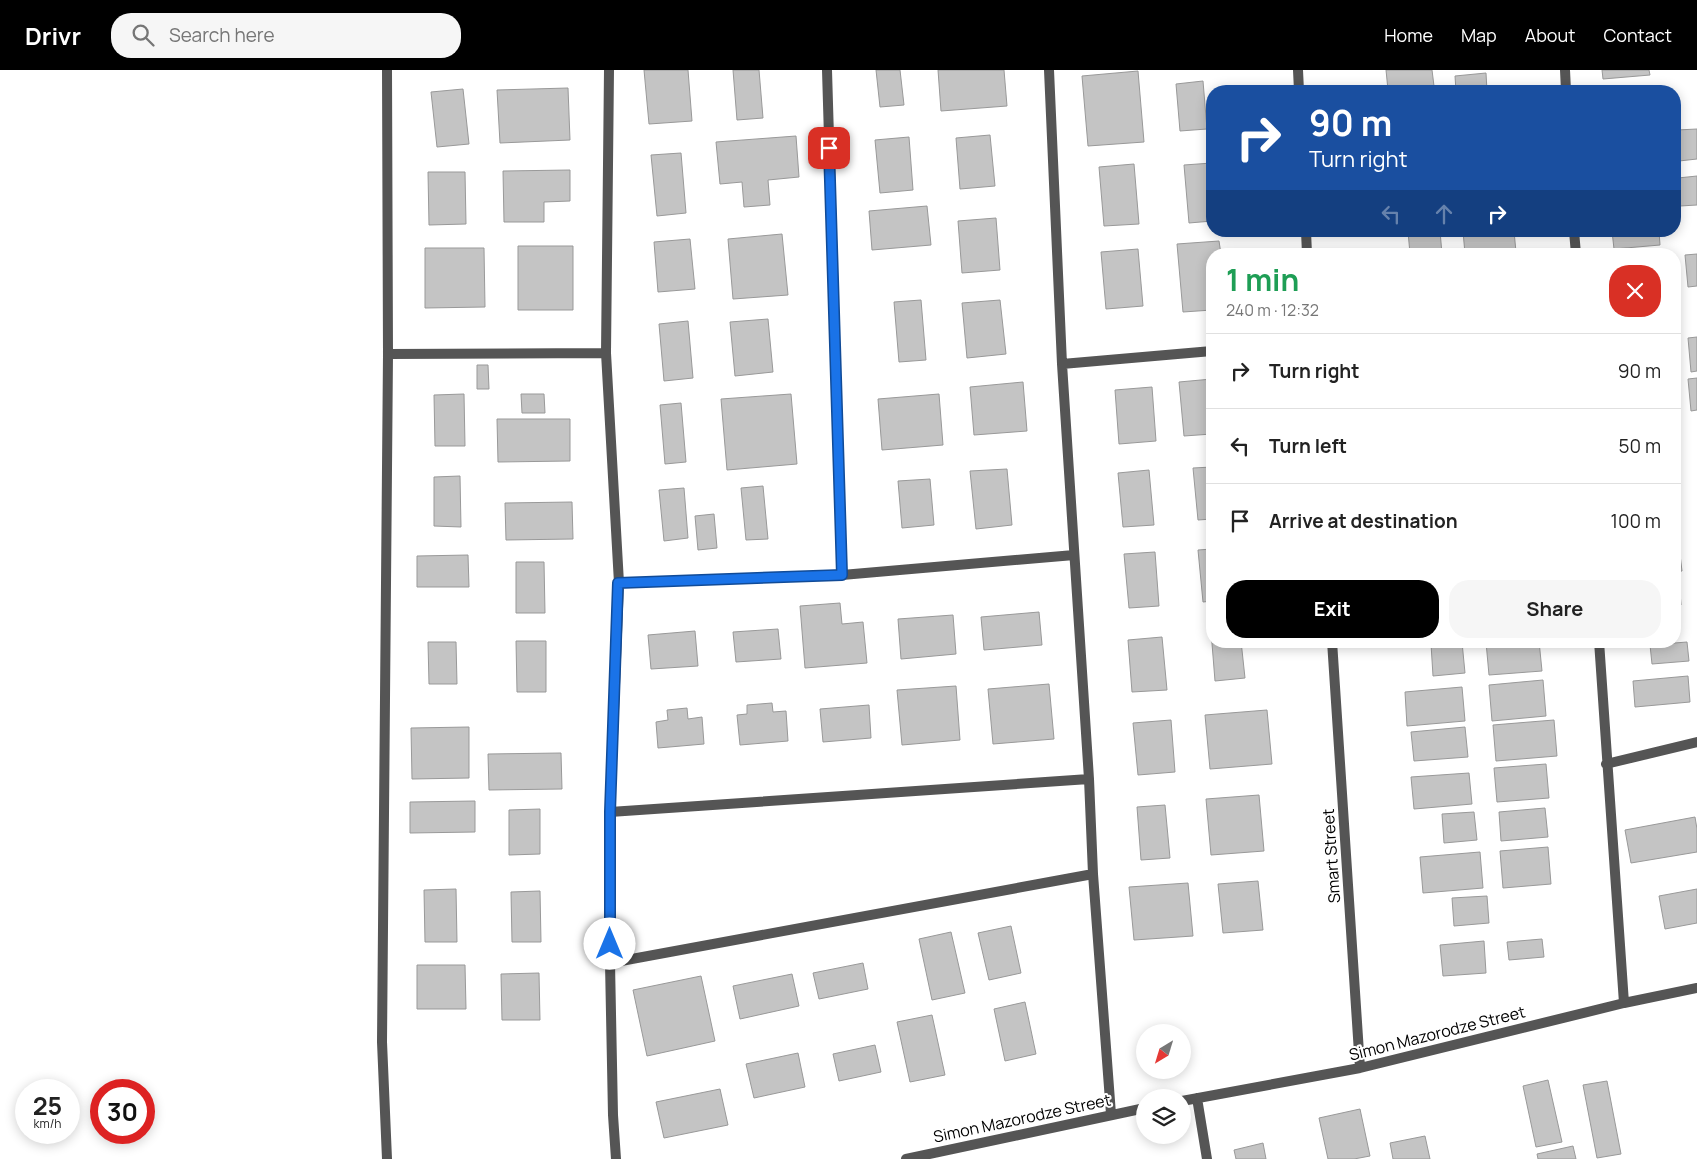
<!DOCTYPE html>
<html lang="en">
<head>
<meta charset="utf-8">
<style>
  body { margin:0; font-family:Manrope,sans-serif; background:#f6f6f6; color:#222; height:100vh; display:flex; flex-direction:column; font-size:19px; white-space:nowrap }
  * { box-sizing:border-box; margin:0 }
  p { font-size:16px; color:#767676 }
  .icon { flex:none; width:28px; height:28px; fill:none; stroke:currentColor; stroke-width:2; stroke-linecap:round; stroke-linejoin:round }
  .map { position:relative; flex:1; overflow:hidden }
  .details { position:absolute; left:1206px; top:178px; width:475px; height:400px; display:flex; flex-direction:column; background:#fff; border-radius:20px; box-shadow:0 2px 12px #0003 }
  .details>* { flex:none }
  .top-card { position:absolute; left:1206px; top:15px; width:475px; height:152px; border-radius:20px; box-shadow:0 2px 12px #0003; background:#1a4fa0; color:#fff; overflow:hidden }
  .needle { width:32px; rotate:218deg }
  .tools { position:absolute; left:1136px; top:954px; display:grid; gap:10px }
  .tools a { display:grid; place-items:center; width:55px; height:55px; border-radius:50%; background:#fff; box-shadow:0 2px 12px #0003; font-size:25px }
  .speed { position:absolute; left:15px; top:1009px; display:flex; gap:10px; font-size:25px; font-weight:700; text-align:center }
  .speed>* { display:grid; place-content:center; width:65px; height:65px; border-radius:50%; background:#fff; box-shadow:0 2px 12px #0003; line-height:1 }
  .speed small { font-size:12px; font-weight:400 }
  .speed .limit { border:8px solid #d22; background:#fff; color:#111 }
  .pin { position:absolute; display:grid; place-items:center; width:42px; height:42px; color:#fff; margin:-21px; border-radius:10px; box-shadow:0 2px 8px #0006 }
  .me { position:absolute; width:55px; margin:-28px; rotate:0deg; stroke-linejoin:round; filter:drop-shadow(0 0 4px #0008) }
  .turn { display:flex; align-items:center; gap:18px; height:105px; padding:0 20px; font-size:22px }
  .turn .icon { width:65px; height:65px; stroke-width:2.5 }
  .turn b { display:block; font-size:35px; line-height:42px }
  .lanes { display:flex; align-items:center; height:48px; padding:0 20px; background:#0003; justify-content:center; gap:25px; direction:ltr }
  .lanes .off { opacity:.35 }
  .round { display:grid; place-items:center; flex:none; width:52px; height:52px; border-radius:20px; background:#f6f6f6 }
  .headline { display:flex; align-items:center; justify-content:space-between; height:85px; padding:0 20px }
  h1 { font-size:30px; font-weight:700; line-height:38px; color:#1e9e55 }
  .primary-button { display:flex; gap:10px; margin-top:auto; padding:10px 20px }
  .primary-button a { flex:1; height:58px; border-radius:20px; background:#000; color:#fff; font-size:20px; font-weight:700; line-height:58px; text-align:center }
  .primary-button a+a { background:#f6f6f6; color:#222 }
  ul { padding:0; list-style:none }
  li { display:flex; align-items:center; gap:15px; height:75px; padding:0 20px; border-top:1px solid #e0e0e0 }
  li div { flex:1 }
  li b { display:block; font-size:19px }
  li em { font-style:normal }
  header { display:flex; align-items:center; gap:30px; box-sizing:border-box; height:70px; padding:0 25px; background:#000; color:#fff }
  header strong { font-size:24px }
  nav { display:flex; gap:28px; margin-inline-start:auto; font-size:18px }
  .search { width:350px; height:45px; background:#f6f6f6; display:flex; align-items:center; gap:12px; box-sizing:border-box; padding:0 18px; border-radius:20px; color:#767676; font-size:19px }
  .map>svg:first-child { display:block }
  .building { fill:#c4c4c4; stroke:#999 }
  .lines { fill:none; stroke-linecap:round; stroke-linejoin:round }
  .minor { stroke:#555; stroke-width:10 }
  .route-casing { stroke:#114b97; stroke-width:12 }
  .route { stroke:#1a73e8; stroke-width:9 }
  .labels { text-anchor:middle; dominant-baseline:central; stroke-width:4; stroke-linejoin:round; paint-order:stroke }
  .street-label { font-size:16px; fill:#000; stroke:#fff }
</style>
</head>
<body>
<header>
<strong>Drivr</strong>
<div class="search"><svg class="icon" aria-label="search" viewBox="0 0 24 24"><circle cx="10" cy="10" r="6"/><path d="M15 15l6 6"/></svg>Search here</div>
<nav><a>Home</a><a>Map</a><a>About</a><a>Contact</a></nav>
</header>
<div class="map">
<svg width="1697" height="1089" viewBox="0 0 1697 1089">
  <rect width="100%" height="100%" fill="#fff"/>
  <path class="building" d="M644,0H688L692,51L649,54Z
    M733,0H759L763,48L737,50Z
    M876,0H900L904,35L880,37Z
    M938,0H1004L1007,36L941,41Z
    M1386,0H1432L1434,16L1388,20Z
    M1602,0H1649L1650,5L1603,9Z
    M1138,1L1144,72L1088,76L1082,6Z
    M1486,3L1487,21H1456L1455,6Z
    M1203,11L1207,59L1180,61L1176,14Z
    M568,18L570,70L500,73L497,20Z
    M463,19L469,74L437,77L431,22Z
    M1697,59V89L1679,91L1677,60Z
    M990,65L995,116L960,119L956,68Z
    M796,66L799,107L768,110L770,135L744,137L742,112L720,114L716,72Z
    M909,67L913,120L880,123L875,70Z
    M681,83L686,143L657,146L651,85Z
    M1212,93V151L1189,153L1184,95Z
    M1134,94L1139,154L1104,156L1099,97Z
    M570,100V131L544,132V152H504L503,101Z
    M428,102H465L466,154L429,155Z
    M1697,106V135L1680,136L1678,108Z
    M927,136L931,175L872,180L869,141Z
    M996,148L1000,200L962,203L958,151Z
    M1408,161H1440L1442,184H1410Z
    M1463,161H1514L1516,182L1465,184Z
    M1612,161H1659L1660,175L1614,179Z
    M782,164L788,225L733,229L728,169Z
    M690,169L695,219L658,222L654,172Z
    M1219,171L1221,184H1212V240L1183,242L1177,174Z
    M518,176H573V240H518Z
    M425,178H484L485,237L425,238Z
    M1138,179L1143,236L1106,239L1101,182Z
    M1697,184V216L1688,217L1685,185Z
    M921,230L926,290L899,292L894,232Z
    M1000,230L1006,284L967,288L962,233Z
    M768,249L773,302L735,306L730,252Z
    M688,251L693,308L664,311L659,254Z
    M1697,267V301L1691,302L1688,268Z
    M477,295H488L489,319H477Z
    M1697,308V340L1691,341L1688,309Z
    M1212,309V364L1184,366L1179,312Z
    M1023,312L1027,361L974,365L970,317Z
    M1152,317L1156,371L1119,374L1115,320Z
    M464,324L465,376H435L434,325Z
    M521,324H544L545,343H522Z
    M791,324L797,394L727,400L721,329Z
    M939,324L943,375L882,380L878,329Z
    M681,333L686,392L665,394L660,335Z
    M497,349H570V391L498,392Z
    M1212,397V449L1198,450L1193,398Z
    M1007,399L1012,455L976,459L970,401Z
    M1149,400L1154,455L1123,457L1118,403Z
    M460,406L461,457L434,456V407Z
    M930,409L934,455L902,458L898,411Z
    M763,416L768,469L746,470L741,418Z
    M684,418L688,468L664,471L659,420Z
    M572,432L573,469L506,470L505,433Z
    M1675,437H1677L1679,465H1675Z
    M714,444L717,478L698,480L695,446Z
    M1675,476H1679L1682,501L1675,502Z
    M1212,479V531L1203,532L1198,480Z
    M1155,482L1159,536L1129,538L1124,484Z
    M468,485L469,517H417V486Z
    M516,492H544L545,543H516Z
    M1680,522L1681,535L1675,536V523Z
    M840,533L842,554L863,552L867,593L805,598L800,536Z
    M1039,542L1042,575L984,580L981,547Z
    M953,545L956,584L901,589L898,549Z
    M778,559L781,589L736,592L733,562Z
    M695,561L698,596L651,599L648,565Z
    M1211,561H1212V571H1241L1245,608L1215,611Z
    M1162,567L1167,620L1132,622L1128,570Z
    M516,571H546V622H517Z
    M1539,571L1542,601L1489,605L1486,572Z
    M428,572H456L457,614H429Z
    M1462,572L1465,603L1433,606L1431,574Z
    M1687,572L1689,591L1652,594L1650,575Z
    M1688,606L1690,632L1635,637L1633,611Z
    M1543,610L1546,646L1492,651L1489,615Z
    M1049,614L1054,669L993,674L988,619Z
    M956,616L960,670L902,675L897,620Z
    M1462,617L1465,651L1407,656L1405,622Z
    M772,633L773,642L786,641L788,671L740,675L737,645L747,644V635Z
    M869,635L871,668L823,672L820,639Z
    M687,638L688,649L702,647L704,674L658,678L656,652L668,650L667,640Z
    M1267,640L1272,694L1210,699L1205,645Z
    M1171,650L1175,702L1138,705L1133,653Z
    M1554,650L1557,686L1496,691L1493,655Z
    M469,657V708L412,709L411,658Z
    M1465,657L1468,687L1414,691L1411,662Z
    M561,683L562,719L489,720L488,684Z
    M1546,694L1549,728L1497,732L1494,698Z
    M1469,703L1472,734L1414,739L1411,707Z
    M1259,725L1264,781L1211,785L1206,729Z
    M475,731V762L410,763V732Z
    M1165,735L1170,788L1141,790L1137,737Z
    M1545,738L1548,767L1501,771L1499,742Z
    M540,739V784L509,785V740Z
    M1474,742L1477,770L1444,773L1442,744Z
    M1695,747L1697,759V782L1631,793L1625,760Z
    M1548,777L1551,814L1503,818L1500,781Z
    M1480,782L1483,818L1423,823L1420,787Z
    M1258,811L1263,860L1223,863L1218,814Z
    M1188,813L1193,866L1134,870L1129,817Z
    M456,819L457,872H425L424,820Z
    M1697,819V853L1665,859L1659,826Z
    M540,821L541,872H512L511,822Z
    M1487,826L1489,853L1454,856L1452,828Z
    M1011,856L1021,903L989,910L978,863Z
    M951,862L965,923L932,930L919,869Z
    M1542,869L1544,887L1509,890L1507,872Z
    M1484,871L1486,903L1443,906L1440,875Z
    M863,893L868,919L819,929L813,903Z
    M417,895H465L466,939H417Z
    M539,903L540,950H502L501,904Z
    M792,904L799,936L740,949L733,916Z
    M701,906L715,971L647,986L633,920Z
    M1025,932L1036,984L1005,991L994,939Z
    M932,945L945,1005L910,1012L897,952Z
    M875,975L881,1002L839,1011L833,984Z
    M798,983L805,1017L754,1028L746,994Z
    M1548,1010L1562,1072L1536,1077L1523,1016Z
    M1607,1011L1621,1084L1597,1088L1583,1015Z
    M720,1019L728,1055L664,1068L656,1032Z
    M1360,1039L1370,1086L1354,1089H1328L1319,1048Z
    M1425,1066L1430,1089H1393L1390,1073Z
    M1263,1073L1266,1089H1236L1234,1080Z
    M1573,1076L1576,1089H1538L1537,1084Z"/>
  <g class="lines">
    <path class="minor" d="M387,0L388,284L382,972L387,1089
      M609,0L606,283L619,513L610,742V893L613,1045L616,1089
      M827,0L842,505
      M1049,0L1062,294L1089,709L1093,804L1111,1044
      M1298,0L1299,21
      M1565,0L1566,21
      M1306,161L1307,184
      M1574,161L1576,184
      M388,284L606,283
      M1062,294L1212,281
      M619,513L842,505L1074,485
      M1332,571L1360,998
      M1599,571L1624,933
      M1606,694L1697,672
      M610,742L1089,709
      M610,893L1093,804
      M1197,1028L1207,1089
      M1182,1031L1360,998L1624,933L1697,918
      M906,1089L1145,1038"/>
  </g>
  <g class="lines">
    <defs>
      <path id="route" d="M610,874V742L618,513L842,505L829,78"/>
    </defs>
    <use href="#route" class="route-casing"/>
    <use href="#route" class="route"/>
  </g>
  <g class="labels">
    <g class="street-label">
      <text transform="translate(1331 786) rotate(-94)">Smart Street</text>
      <text transform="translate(1437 963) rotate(-14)">Simon Mazorodze Street</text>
      <text transform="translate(1022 1048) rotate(-12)">Simon Mazorodze Street</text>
    </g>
  </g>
</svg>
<div class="tools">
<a><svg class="needle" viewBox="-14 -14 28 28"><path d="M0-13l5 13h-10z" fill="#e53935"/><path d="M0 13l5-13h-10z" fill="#767676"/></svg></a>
<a><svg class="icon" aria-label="layers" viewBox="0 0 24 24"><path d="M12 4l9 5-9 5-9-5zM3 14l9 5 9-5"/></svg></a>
</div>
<div class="speed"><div>25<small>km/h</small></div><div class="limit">30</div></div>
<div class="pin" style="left:829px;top:78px;background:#d93025"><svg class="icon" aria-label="arrive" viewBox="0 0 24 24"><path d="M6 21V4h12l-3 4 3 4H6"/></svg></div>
<svg class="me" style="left:610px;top:874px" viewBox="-20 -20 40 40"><circle r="19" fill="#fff"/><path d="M0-13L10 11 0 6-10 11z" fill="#1a73e8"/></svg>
<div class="top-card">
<div class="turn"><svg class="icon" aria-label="right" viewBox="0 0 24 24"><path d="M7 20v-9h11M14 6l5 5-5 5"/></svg><div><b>90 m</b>Turn right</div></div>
<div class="lanes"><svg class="icon off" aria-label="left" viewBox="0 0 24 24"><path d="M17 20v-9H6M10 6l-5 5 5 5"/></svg><svg class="icon off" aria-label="ahead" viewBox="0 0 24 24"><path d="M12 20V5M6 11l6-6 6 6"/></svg><svg class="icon" aria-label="right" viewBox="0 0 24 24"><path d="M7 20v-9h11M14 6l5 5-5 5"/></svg></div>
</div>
<section class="details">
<div class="headline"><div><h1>1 min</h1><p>240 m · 12:32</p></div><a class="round" style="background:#d93025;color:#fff"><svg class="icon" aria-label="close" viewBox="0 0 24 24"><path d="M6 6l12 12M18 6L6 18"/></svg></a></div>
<ul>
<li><svg class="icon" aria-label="right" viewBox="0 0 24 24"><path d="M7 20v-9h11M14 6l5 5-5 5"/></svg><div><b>Turn right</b></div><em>90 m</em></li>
<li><svg class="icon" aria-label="left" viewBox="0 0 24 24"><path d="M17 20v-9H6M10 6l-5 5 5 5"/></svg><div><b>Turn left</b></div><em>50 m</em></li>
<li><svg class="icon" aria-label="arrive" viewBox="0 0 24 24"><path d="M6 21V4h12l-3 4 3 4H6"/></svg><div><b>Arrive at destination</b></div><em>100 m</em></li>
</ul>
<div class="primary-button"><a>Exit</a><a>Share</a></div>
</section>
</div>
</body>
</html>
